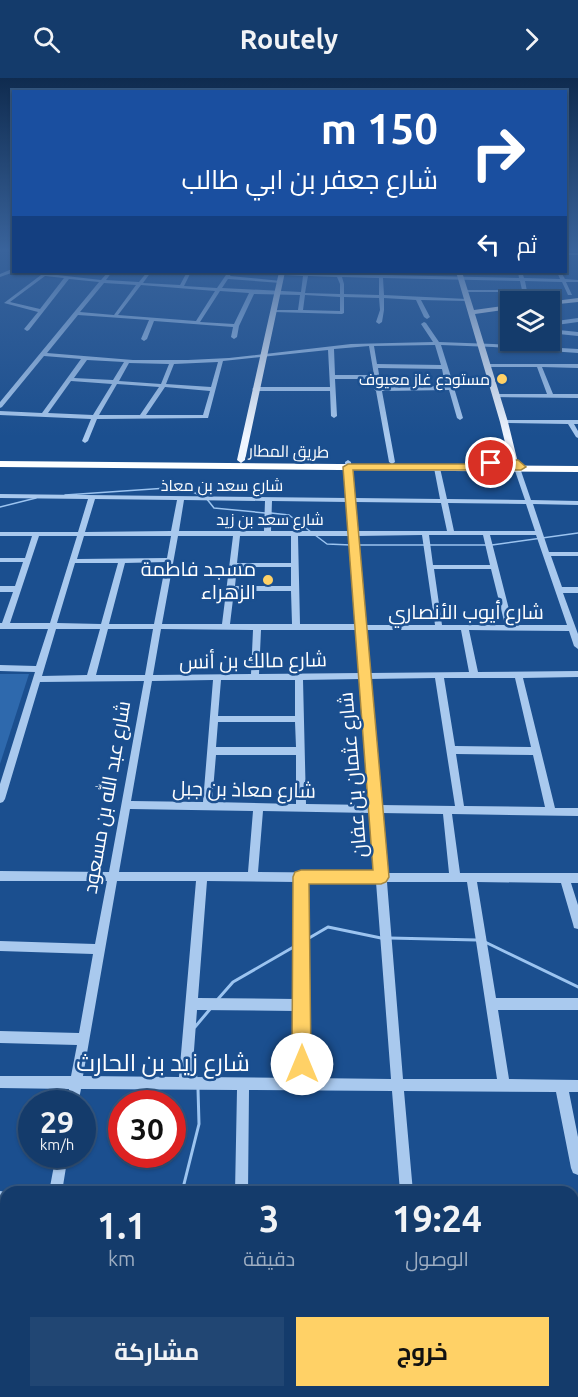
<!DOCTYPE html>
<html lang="ar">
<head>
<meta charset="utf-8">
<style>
  body { margin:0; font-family:Ubuntu,Cairo,sans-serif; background:#214673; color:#f1f3f6; direction:rtl; height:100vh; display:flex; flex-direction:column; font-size:22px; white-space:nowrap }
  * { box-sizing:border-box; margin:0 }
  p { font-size:20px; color:#9dadc1 }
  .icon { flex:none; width:33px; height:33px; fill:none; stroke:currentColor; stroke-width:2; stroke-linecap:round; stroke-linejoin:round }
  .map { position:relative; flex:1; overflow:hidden; direction:ltr }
  .details { position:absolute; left:0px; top:1108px; width:579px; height:212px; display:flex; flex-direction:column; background:#143b6b; border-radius:18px 18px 0 0; box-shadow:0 2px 4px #0004,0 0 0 2px #33557e; direction:rtl }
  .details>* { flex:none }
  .guide { position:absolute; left:12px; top:12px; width:555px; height:183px; border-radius:0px; box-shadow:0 2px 4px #0004,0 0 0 2px #33557e; direction:rtl; background:#1a4fa0; color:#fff; overflow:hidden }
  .controls { position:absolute; left:500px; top:213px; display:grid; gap:12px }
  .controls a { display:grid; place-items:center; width:60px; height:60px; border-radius:0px; background:#143b6b; box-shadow:0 2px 4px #0004,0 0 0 2px #33557e; font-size:30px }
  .speed { position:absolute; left:18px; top:1012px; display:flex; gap:12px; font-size:30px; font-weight:700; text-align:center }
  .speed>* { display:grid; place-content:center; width:78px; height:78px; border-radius:50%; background:#143b6b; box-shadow:0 2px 4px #0004,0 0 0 2px #33557e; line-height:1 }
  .speed small { font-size:15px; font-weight:400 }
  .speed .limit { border:9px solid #d22; background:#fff; color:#111 }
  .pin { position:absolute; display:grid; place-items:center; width:51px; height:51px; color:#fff; margin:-26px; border:3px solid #fff; border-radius:50%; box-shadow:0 2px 6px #0007 }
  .me { position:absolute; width:66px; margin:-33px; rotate:0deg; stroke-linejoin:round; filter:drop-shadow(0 0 4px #0008) }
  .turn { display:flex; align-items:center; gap:21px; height:126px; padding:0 30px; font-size:27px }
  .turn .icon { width:78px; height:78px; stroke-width:2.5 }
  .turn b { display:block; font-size:42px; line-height:51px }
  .then { display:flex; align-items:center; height:57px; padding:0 30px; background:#0003; gap:12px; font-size:22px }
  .eta { display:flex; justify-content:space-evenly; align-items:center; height:102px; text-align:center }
  .eta b { font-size:36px; font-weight:700; line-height:42px }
  .button { display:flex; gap:12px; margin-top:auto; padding:12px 30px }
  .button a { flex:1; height:69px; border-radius:0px; background:#ffd166; color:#111; font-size:24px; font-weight:700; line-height:69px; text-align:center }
  .button a+a { background:#214673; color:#f1f3f6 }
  header { display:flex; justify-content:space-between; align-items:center; height:78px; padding:0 30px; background:#143b6b; font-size:27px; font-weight:700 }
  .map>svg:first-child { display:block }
  .green { fill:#2e69ad }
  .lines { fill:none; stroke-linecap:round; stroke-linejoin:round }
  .stream-far1 { stroke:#9cc4f0; stroke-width:1.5 }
  .stream { stroke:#9cc4f0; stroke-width:3 }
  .minor { fill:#a9c9ee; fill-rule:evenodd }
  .major { fill:#f0f6ff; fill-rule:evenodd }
  .highway { fill:#fff; fill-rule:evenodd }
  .route { fill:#ffd166; stroke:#a68842; stroke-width:1.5 }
  .poi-dot { fill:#ffd166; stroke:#1b4f8f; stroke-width:2 }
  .labels { text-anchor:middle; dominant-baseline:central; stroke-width:5; stroke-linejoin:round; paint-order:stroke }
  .far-poi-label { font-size:16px; fill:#fff; stroke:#1b4f8f; text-anchor:end }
  .far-street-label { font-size:16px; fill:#fff; stroke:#1b4f8f }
  .poi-label { font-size:20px; fill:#fff; stroke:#1b4f8f; text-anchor:end }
  .street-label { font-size:20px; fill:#fff; stroke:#1b4f8f }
  .near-street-label { font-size:24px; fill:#fff; stroke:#1b4f8f }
</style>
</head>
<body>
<header><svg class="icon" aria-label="forward" viewBox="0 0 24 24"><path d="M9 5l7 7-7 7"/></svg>Routely<svg class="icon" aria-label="search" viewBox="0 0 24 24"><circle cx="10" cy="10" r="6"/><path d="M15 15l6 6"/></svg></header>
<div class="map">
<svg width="578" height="1319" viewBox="0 0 578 1319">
  <rect width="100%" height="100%" fill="#1b4f8f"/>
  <path class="green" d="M0,596H29L0,686Z"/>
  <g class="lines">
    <path class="stream-far1" d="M65,417L182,409L206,420L214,430L265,435
      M0,429L36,420
      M271,435L289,437L311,454
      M315,457L327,466L351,467
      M357,467H486
      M492,467L578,455"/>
    <path class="stream" d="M389,860L477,862
      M304,863L328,849L381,860
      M485,864L578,909
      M218,921L233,904L297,867
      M195,949L211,930
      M193,979L196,1000
      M182,1114L199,1046L198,1011
      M214,1314L217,1319"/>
    <path class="minor" d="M566,175H578V177H566Z
      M12,191L14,194L0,199V196Z
      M21,194H31L101,202L108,194H112L106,202L139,204L147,194H151L143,205L180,207L187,194H191L184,208L217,210L228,194H232L230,198L281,203L283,204L281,205L228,201L222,210L301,214L303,198L283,197L281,195L336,196V194H340L341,196L519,200L518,194H522L524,200L560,201L557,194H561L565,201L578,202V204H566L572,217H568L562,204L525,203L527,213L525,214H465L463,213V212H522L520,203L383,200L384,217L467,221L469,222L467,223L421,222L430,239L427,241L424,239L416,222L384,220V232L382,244L379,246L376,244L380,232L379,220L344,219V235L342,236L274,234L272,233L274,232H298L300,217L254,216L239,248L237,259L234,261L231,259L233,249L154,243L147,261L144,263L141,261L149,242L78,237L47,275L133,282H188L229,280L351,266L433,264L421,246L424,244L426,245L439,264L493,266L578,271V275L493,269L441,267L451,299L491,300L494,302L491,304L452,303L463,340L460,342L457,340L449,312L382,313L395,384L392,386L389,384L376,313L374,311L376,310L374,301H335L337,338L334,340L331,338L330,313H255L252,311L255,309H330L328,272L223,283L208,340L97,341L88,363L85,365L82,363L91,341L0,337V333L42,335L81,281L44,278L2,329L0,330V324L99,204L69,201L29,252L27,253L24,251L38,234L4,225L41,197ZM45,198L64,200L40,231L10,224ZM308,198L337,199L340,206V216L305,215ZM342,199L379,200V217L344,216V206ZM104,205L136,207L114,237L80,234ZM141,207L215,213L196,243L118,237ZM220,213L249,215L234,246L200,244ZM305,217L340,219V233L303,232ZM435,267L441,287L377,286L374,268ZM369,268L374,297H335L334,271ZM87,282L124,284L113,302L74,300ZM218,284L211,309L166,306L174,286ZM129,285L169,286L161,306L119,303ZM378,290L442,291L444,301L448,308L381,309ZM71,303L112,306L93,337L48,335ZM117,306L159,309L140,337H99ZM165,309L210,313L203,337H146Z
      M578,240V244L549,248V244Z
      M549,251L578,254V258L549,255Z
      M485,286H578V290L542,289L553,316H578V320L494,319V317L496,316H547L537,289H487L484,287Z
      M504,342H578V346H574L578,353V360L576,359L568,346L502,345L501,344Z
      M348,382L351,384L354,420L440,421L434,390L437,388L440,390L447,421L525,422L514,390L517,388L520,390L531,422L578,423V427L533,426L549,474H578V478H551L562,509H578V515H563L578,556V571L574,568L569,553L469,552L478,594L578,593V599L523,600L555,730H578V738L452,736L460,795H578V805H571L578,827V851L574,850L573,846L561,805L477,804L496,920H578V932H498L509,1001L578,1002V1014H569L578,1059V1097L573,1095L571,1090L556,1014L404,1013L413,1114H400L392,1013L249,1012L248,1114H235L237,1012L81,1011L78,1026H66L69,1011L0,1010V998H71L77,967L0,965V953L79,955L93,876L0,873V863L95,866L107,803H0V793L109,794L144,603L40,604L5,721L3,724L0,725V706L35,594L0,593V587L36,588L48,551H0V545H2L13,514H0V508H15L23,484H0V480H25L32,458H0V454H78L88,421L0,420V416L348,420L345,384ZM95,421L177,422L171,453L85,454ZM184,422L265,423L264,453H179ZM272,423L348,424L350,453H271ZM355,424L441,425L447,453H357ZM448,425L526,426L535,453H454ZM422,457L435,547H365L357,458ZM429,457H483L490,487H433ZM490,457H536L567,547H513ZM39,458H77L50,545H10ZM84,458H171L167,480L77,481ZM178,458H233L222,546H162ZM240,458H291V485H237ZM298,458H350L357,546H300ZM166,484L154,546H109L125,485ZM75,485H118L101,546L57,545ZM237,489H291V508H235ZM434,491H491L505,547H442ZM234,513H291L292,546H230ZM56,551H100L87,597L42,598ZM108,551H153L145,597H96ZM161,551L253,552L251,596L153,597ZM261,552H357L361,595L259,596ZM365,552H461L469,594L369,595ZM435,600L455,728L380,727L369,601ZM444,600H515L531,669L455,668ZM361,601L370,727L306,726L303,602ZM213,602L203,724L131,723L152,603ZM221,602H295V638H218ZM218,644H295L296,669H216ZM456,676L533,677L545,729L464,728ZM216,677H296V726L212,724ZM130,731L253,733L248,794H119ZM263,733L371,735L375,795L258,794ZM381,735L443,736L449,795H386ZM117,803H196L179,999L83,998ZM207,803L296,804V921L198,920ZM306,804H376L391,1001L308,1000ZM387,804H467L497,1001H403ZM197,932L296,933V1000L192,999Z
      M56,1077H68L62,1114H49Z
      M0,1113L6,1114V1128L0,1127Z
      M573,1122H578V1136H573Z
      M0,1268H6V1282H0Z
      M573,1276H578V1290H573Z
      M12,1314H28L27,1319H11Z
      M125,1314H141L140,1319H124Z
      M414,1314H430V1319H414Z
      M551,1314H567L568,1319H552Z"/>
    <path class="major" d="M279,194H285L245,382L241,385L237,382Z
      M456,194H462L474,232L510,227V231L475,236L508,344L518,385L517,387L510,385L500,344Z
      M578,220V224L549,227V224H547Z"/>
    <path class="highway" d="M0,383L578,388V394L0,389Z"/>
  </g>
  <linearGradient id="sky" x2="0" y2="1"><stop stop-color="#0f2b4f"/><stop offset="0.48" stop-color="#39639b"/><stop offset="1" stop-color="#39639b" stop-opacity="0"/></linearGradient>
  <rect width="578" height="359" fill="url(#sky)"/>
  <path class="route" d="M491,382H518L526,389L521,392H353L389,799L386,804L381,806H309L311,986L308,993L302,995L295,993L292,986L293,799L295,794L301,792H373L343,389L348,386H487L488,383Z"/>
  <g class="poi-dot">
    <circle cx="502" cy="301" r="6"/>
    <circle cx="268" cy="502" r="6"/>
  </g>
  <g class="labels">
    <g class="far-poi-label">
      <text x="490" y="301">مستودع غاز معيوف</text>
    </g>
    <g class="far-street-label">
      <text transform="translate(289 373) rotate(1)">طريق المطار</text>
      <text x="222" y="407">شارع سعد بن معاذ</text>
      <text x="270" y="441">شارع سعد بن زيد</text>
    </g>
    <g class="poi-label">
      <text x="256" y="490">مسجد فاطمة<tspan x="256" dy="23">الزهراء</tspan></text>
    </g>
    <g class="street-label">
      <text x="466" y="533">شارع أيوب الأنصاري</text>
      <text transform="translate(253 582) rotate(-1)">شارع مالك بن أنس</text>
      <text transform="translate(352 697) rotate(-95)">شارع عثمان بن عفان</text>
      <text transform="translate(244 711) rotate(1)">شارع معاذ بن جبل</text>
      <text transform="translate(106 719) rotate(-80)">شارع عبد الله بن مسعود</text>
    </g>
    <g class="near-street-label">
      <text x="163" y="984">شارع زيد بن الحارث</text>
    </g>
  </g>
</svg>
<div class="controls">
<a><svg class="icon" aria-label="layers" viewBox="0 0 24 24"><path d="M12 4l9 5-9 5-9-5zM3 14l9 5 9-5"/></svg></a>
</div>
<div class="speed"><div>29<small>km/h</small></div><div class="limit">30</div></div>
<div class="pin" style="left:491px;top:385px;background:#d93025"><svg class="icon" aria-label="arrive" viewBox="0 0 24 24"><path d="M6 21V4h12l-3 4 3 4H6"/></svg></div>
<svg class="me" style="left:302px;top:986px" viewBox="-20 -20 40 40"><circle r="19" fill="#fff"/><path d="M0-13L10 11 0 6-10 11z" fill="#ffd166"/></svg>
<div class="guide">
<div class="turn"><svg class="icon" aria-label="right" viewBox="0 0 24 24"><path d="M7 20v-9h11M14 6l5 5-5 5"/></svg><div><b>150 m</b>شارع جعفر بن ابي طالب</div></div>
<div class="then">ثم<svg class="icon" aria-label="left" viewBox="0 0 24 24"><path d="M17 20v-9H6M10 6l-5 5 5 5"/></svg></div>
</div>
<section class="details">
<div class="eta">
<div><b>19:24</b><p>الوصول</p></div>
<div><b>3</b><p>دقيقة</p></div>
<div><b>1.1</b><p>km</p></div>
</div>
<div class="button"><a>خروج</a><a>مشاركة</a></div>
</section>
</div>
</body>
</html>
